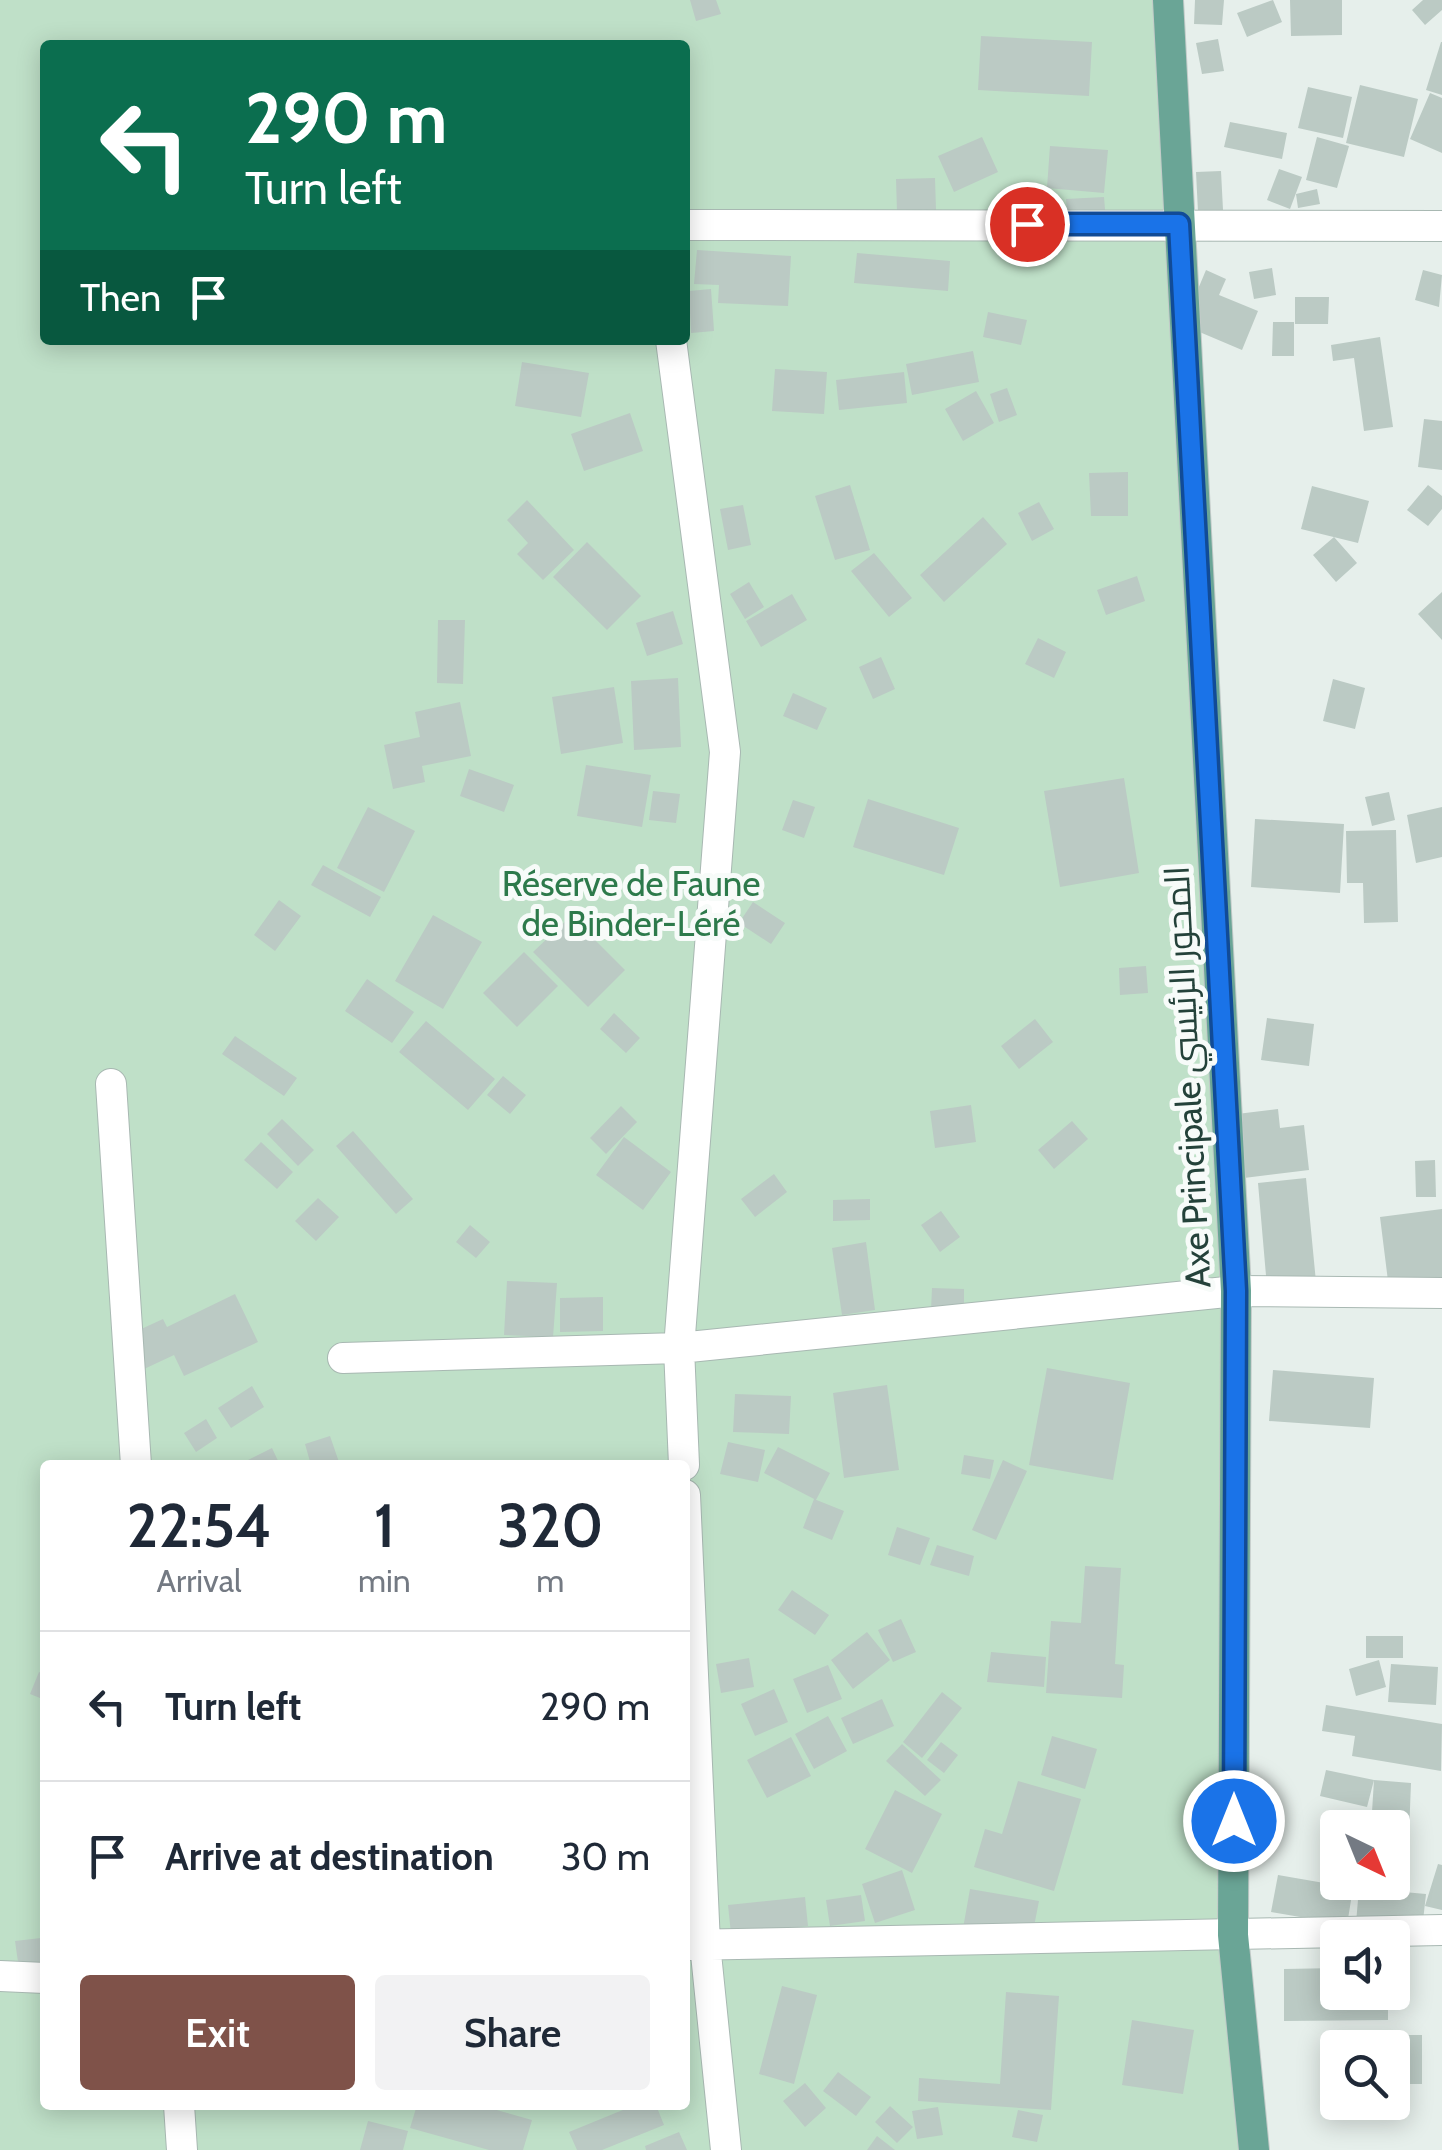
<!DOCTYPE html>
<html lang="en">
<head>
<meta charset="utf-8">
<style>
  body { margin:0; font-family:Cabin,Cairo,sans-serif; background:#f2f2f3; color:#1f2937; height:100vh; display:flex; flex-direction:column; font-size:38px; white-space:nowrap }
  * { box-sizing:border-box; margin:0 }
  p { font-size:32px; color:#747a83 }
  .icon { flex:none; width:55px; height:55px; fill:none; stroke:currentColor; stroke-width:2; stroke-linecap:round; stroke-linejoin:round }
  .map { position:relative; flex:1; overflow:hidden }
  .side { position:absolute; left:40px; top:1460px; width:650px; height:650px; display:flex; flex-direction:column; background:#fff; border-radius:10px; box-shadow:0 5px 25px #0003 }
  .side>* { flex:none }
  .hud { position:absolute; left:40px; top:40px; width:650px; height:305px; border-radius:10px; box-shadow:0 5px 25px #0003; background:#0b6e4f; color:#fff; overflow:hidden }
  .needle { width:65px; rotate:137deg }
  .tools { position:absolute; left:1320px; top:1810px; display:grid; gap:20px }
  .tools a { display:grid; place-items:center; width:90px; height:90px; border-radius:10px; background:#fff; box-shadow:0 5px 25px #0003; font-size:50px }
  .pin { position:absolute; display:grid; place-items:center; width:85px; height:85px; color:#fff; margin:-42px; border:5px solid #fff; border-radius:50%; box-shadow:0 2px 10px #0007 }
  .me { position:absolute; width:110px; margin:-55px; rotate:0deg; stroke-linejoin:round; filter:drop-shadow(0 0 8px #0008) }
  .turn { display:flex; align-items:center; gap:35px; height:210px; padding:0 40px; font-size:45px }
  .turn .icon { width:130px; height:130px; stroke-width:2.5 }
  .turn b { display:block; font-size:70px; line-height:85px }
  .then { display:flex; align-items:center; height:95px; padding:0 40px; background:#0003; gap:20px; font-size:38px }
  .eta { display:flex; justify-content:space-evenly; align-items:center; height:170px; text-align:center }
  .eta b { font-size:60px; font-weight:600; line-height:70px }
  .button { display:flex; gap:20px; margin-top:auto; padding:20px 40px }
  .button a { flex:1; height:115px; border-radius:10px; background:#7f5249; color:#fff; font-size:40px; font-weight:600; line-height:115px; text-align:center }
  .button a+a { background:#f2f2f3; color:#1f2937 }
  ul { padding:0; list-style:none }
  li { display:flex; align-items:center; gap:30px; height:150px; padding:0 40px; border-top:2px solid #e0e1e3 }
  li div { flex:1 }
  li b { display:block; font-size:38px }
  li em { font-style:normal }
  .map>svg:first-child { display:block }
  .green { fill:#bfe0c8; fill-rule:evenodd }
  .building { fill:#bbcac4 }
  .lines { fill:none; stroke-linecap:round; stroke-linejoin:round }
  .minor-casing { stroke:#a8b8b2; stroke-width:32 }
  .primary-casing { stroke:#c2cac8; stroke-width:32 }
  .minor { stroke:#fff; stroke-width:30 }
  .primary { stroke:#6aa596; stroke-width:30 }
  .route-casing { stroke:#114b97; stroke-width:25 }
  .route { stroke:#1a73e8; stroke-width:18 }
  .labels { text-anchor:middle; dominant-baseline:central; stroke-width:10; stroke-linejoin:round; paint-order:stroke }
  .park-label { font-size:35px; fill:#2d7a4b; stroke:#f7fbf9 }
  .street-label { font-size:35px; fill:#24423a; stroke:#f7fbf9 }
</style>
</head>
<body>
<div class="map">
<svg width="1442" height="2150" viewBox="0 0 1442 2150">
  <rect width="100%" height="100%" fill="#e6efeb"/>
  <path class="green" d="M0,0H1168L1236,1291L1233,1935L1254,2150H0ZM45,45H685V340H45ZM45,1465H685V2105H45Z"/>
  <path class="building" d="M690,0H716L721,14L696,21Z
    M1195,0H1224L1222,25L1194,24Z
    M1273,0L1282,22L1247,37L1237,13Z
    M1290,0H1342V35L1291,36Z
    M1423,0H1442V10L1425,25L1412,10Z
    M981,36L1092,42L1089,96L978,90Z
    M1218,39L1224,71L1202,74L1196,43Z
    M1441,42H1442V95L1426,90Z
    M1360,85L1418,99L1404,157L1346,143Z
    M1308,87L1352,97L1343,138L1298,128Z
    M1430,93L1442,98V153L1410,139Z
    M1230,122L1287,133L1282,159L1224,147Z
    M982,137L998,172L954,192L938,156Z
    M1317,137L1349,146L1337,188L1306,180Z
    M1050,146L1108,150L1104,193L1047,188Z
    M1279,169L1302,177L1290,209L1267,200Z
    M1221,171L1223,210L1198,212L1196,172Z
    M935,178L936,210L897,212L896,179Z
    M1317,189L1320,204L1298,208L1296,194Z
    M1104,197L1106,221L1068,224L1066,199Z
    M697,250L791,256L788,306L718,303L719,285L694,284Z
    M857,253L950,261L948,291L854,283Z
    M1272,268L1276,295L1254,299L1249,272Z
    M1206,270L1226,279L1219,295L1258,311L1242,350L1183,325Z
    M1423,270L1442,275L1439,307L1415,300Z
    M711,289L714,331L691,333L689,291Z
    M1295,297H1329L1328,324H1295Z
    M988,312L1027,320L1021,345L983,337Z
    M1273,322H1294V356H1272Z
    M1380,337L1393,427L1364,431L1354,358L1333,361L1331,345Z
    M973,351L979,382L912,395L906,364Z
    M522,362L589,373L581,417L515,406Z
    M775,369L827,372L824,414L772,411Z
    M904,372L907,403L839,410L836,380Z
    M1007,388L1017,415L999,422L990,394Z
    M976,391L994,423L963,441L945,409Z
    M630,413L643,451L584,471L571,434Z
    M1424,419L1442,421V470L1418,467Z
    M1128,472V516H1091L1089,473Z
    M850,485L870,550L835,560L815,496Z
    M1428,485L1442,496V509L1428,526L1407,510Z
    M1312,486L1369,501L1358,543L1301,529Z
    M527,500L574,550L543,580L517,554L528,543L507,520Z
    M1039,502L1054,529L1032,541L1018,513Z
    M743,505L751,545L728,550L720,509Z
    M983,517L1007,544L944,602L920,575Z
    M1334,537L1357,563L1336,582L1313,555Z
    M587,542L641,596L607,630L553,577Z
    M874,553L912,598L889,617L851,571Z
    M1137,576L1145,601L1106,615L1097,590Z
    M749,582L764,607L745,619L730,594Z
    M1442,592V640L1418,614Z
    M792,594L807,620L761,647L746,621Z
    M673,611L683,644L647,656L636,623Z
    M438,620H465L463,684L437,683Z
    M1038,638L1066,652L1054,678L1025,664Z
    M881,657L895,689L873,699L859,667Z
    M678,678L681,747L634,750L631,681Z
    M1333,679L1365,688L1355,729L1323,721Z
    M614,687L623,743L561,754L552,697Z
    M793,693L827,708L817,730L783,716Z
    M460,702L471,756L422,766L425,782L393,789L384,745L420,737L415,712Z
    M586,765L651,775L642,827L577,816Z
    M469,769L514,785L504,812L460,796Z
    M1124,778L1139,873L1060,887L1044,791Z
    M653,791L680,794L676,823L649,820Z
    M1389,792L1395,820L1372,826L1365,797Z
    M868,799L959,828L944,875L853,847Z
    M793,800L815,807L804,838L782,830Z
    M368,807L415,831L384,892L337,868Z
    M1442,807V857L1416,863L1407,815Z
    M1255,819L1344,824L1340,893L1251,887Z
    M1396,830L1398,922L1364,923L1363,883H1347L1346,831Z
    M323,865L381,897L370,917L311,885Z
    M279,900L301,916L275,951L254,935Z
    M753,902L785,923L771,944L739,923Z
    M433,915L482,942L443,1009L395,981Z
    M571,916L625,970L588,1007L533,952Z
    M524,952L558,986L517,1027L483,993Z
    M1146,966L1148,993L1120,995L1119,968Z
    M367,979L414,1012L392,1043L345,1011Z
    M614,1013L640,1038L626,1053L600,1029Z
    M1267,1018L1314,1024L1309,1066L1261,1060Z
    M1035,1019L1053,1042L1019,1069L1001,1046Z
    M426,1021L495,1079L468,1110L399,1052Z
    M235,1036L297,1078L284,1096L222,1054Z
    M503,1076L526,1095L510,1114L487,1095Z
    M971,1105L976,1142L935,1148L930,1111Z
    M621,1106L637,1122L606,1154L590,1138Z
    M1278,1109L1280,1128L1304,1125L1309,1170L1244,1178L1237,1114Z
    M282,1119L314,1150L298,1166L267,1134Z
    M1072,1121L1088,1139L1054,1169L1038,1150Z
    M353,1131L413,1199L396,1214L336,1146Z
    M624,1137L671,1172L643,1210L596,1175Z
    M261,1142L293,1172L277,1189L244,1160Z
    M1435,1160L1436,1197H1416L1415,1161Z
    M774,1174L787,1192L755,1217L741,1199Z
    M1306,1178L1316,1282L1267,1287L1258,1183Z
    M318,1198L339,1217L316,1241L295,1221Z
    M870,1199V1220L833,1221V1200Z
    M1442,1209V1289L1390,1297L1380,1217Z
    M941,1211L960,1237L940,1252L921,1225Z
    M470,1225L490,1242L476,1258L456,1242Z
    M866,1242L875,1310L842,1315L832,1248Z
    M507,1281L557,1283L553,1337L504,1335Z
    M932,1288L964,1289V1311L931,1310Z
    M235,1294L258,1342L184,1376L174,1355L142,1370L126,1336L163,1319L167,1327Z
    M603,1297V1331L560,1332V1298Z
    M1047,1368L1130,1383L1113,1480L1029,1465Z
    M1273,1370L1374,1378L1370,1428L1269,1421Z
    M887,1385L899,1470L844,1478L833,1393Z
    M252,1386L264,1407L231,1428L218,1408Z
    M735,1394L791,1396L789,1434L733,1432Z
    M206,1419L217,1438L196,1452L184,1433Z
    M330,1436L340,1465H311L305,1444Z
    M728,1442L765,1450L758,1482L720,1474Z
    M778,1447L830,1473L816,1500L764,1473Z
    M272,1448L280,1465H238Z
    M964,1455L994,1460L990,1479L961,1474Z
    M1003,1460L1027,1471L996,1540L972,1530Z
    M814,1499L844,1511L832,1540L803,1528Z
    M897,1527L930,1538L920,1565L888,1555Z
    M937,1545L974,1556L969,1576L930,1565Z
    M1085,1566L1121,1568L1115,1664L1124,1665L1122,1698L1046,1693L1051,1621L1081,1623Z
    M792,1590L829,1615L815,1635L778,1610Z
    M901,1619L916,1652L893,1662L878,1630Z
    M867,1632L890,1660L853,1689L831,1660Z
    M1366,1636H1403V1658H1366Z
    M991,1652L1046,1657L1044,1687L987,1682Z
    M749,1658L754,1687L721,1693L716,1664Z
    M1379,1660L1386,1687L1356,1696L1349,1669Z
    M1391,1664L1438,1667L1436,1705L1388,1702Z
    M828,1665L842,1699L807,1713L793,1679Z
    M39,1672L45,1675V1700L30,1694Z
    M774,1689L788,1722L755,1736L741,1704Z
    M942,1692L962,1708L922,1758L903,1742Z
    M882,1699L894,1726L853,1744L841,1718Z
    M1326,1705L1442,1724L1441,1771L1352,1756L1355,1736L1322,1731Z
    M828,1716L847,1751L814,1769L795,1734Z
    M1052,1736L1097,1749L1085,1789L1041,1775Z
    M791,1737L811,1776L767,1798L747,1760Z
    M941,1742L958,1755L944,1773L927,1760Z
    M902,1744L941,1780L925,1796L886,1761Z
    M1326,1770L1374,1780L1367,1807L1320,1796Z
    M1374,1780L1411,1783L1409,1834L1392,1833V1828H1371Z
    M1018,1781L1081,1799L1054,1891L974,1867L985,1829L1002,1834Z
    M895,1790L942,1814L912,1873L865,1849Z
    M1438,1864L1442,1865V1910L1425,1906Z
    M902,1870L915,1910L875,1923L862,1884Z
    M1278,1875L1353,1888L1347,1925L1271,1912Z
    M1359,1888L1426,1894L1422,1930L1356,1923Z
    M970,1889L1039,1901L1030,1947L962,1934Z
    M861,1895L865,1921L830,1926L826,1900Z
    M805,1897L808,1926L731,1934L728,1905Z
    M41,1938L44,1965L19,1969L15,1941Z
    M1338,1968V1992H1388V2020L1284,2021V1969Z
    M782,1986L817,1995L794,2084L759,2074Z
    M1006,1992L1059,1996L1051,2110L918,2101L919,2078L1000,2084Z
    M1132,2020L1194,2030L1183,2094L1122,2085Z
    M1397,2035H1422V2084H1392Z
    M838,2072L871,2097L856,2116L823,2091Z
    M805,2083L826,2108L805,2127L783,2101Z
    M417,2105H479L532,2120L523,2150H489L410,2128Z
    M635,2105H656L664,2125L602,2150H577L569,2132Z
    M890,2106L913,2127L897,2143L875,2122Z
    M938,2107L943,2135L917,2139L912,2111Z
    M1018,2110L1043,2115L1037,2142L1012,2137Z
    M368,2121L408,2131L403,2150H360Z
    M679,2132L687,2150H646L645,2146Z
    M877,2136L895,2150H867Z"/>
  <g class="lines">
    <defs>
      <path id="minor" d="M685,225L1442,226
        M671,340L725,752L679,1348L684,1465
        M111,1084L136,1465
        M343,1358L679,1348L1236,1291L1442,1293
        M685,1495L705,1944L726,2150
        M685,1945L1442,1930
        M0,1976L45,1978
        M179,2105L182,2150"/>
      <path id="primary" d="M1168,0L1236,1291L1233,1935L1254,2150"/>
    </defs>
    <use href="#minor" class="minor-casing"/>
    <use href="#primary" class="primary-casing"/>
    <use href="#minor" class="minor"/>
    <use href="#primary" class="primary"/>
  </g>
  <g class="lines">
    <defs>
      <path id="route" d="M1027,224H1179L1236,1291L1234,1821"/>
    </defs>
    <use href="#route" class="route-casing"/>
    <use href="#route" class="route"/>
  </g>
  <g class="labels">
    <g class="park-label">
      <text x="631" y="883">Réserve de Faune<tspan x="631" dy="40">de Binder-Léré</tspan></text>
    </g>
    <g class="street-label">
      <text transform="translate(1187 1077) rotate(-93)">Axe Principale المحور الرئيسي</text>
    </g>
  </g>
</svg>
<div class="tools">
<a><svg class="needle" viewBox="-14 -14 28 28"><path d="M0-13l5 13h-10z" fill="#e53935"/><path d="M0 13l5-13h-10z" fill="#747a83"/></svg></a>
<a><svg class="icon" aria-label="sound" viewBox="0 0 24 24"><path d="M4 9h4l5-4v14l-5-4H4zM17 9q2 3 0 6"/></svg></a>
<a><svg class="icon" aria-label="search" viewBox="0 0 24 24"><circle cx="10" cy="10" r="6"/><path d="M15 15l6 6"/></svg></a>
</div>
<div class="pin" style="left:1027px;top:224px;background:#d93025"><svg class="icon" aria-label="arrive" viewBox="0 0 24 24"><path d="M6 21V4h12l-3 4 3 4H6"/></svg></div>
<svg class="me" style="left:1234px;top:1821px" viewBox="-20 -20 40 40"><circle r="17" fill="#1a73e8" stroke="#fff" stroke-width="3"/><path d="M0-11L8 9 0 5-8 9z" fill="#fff"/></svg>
<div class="hud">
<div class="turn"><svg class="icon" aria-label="left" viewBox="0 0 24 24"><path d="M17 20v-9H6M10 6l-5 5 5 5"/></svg><div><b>290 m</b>Turn left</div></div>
<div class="then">Then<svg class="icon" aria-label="arrive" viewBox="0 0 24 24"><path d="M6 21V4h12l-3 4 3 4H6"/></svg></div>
</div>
<section class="side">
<div class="eta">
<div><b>22:54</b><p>Arrival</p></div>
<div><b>1</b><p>min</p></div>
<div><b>320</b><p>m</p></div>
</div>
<ul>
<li><svg class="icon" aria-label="left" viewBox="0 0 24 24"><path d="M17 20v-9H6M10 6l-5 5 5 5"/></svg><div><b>Turn left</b></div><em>290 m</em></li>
<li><svg class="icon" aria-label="arrive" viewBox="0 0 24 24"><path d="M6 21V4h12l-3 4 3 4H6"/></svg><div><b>Arrive at destination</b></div><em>30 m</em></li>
</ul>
<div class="button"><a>Exit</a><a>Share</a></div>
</section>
</div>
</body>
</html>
